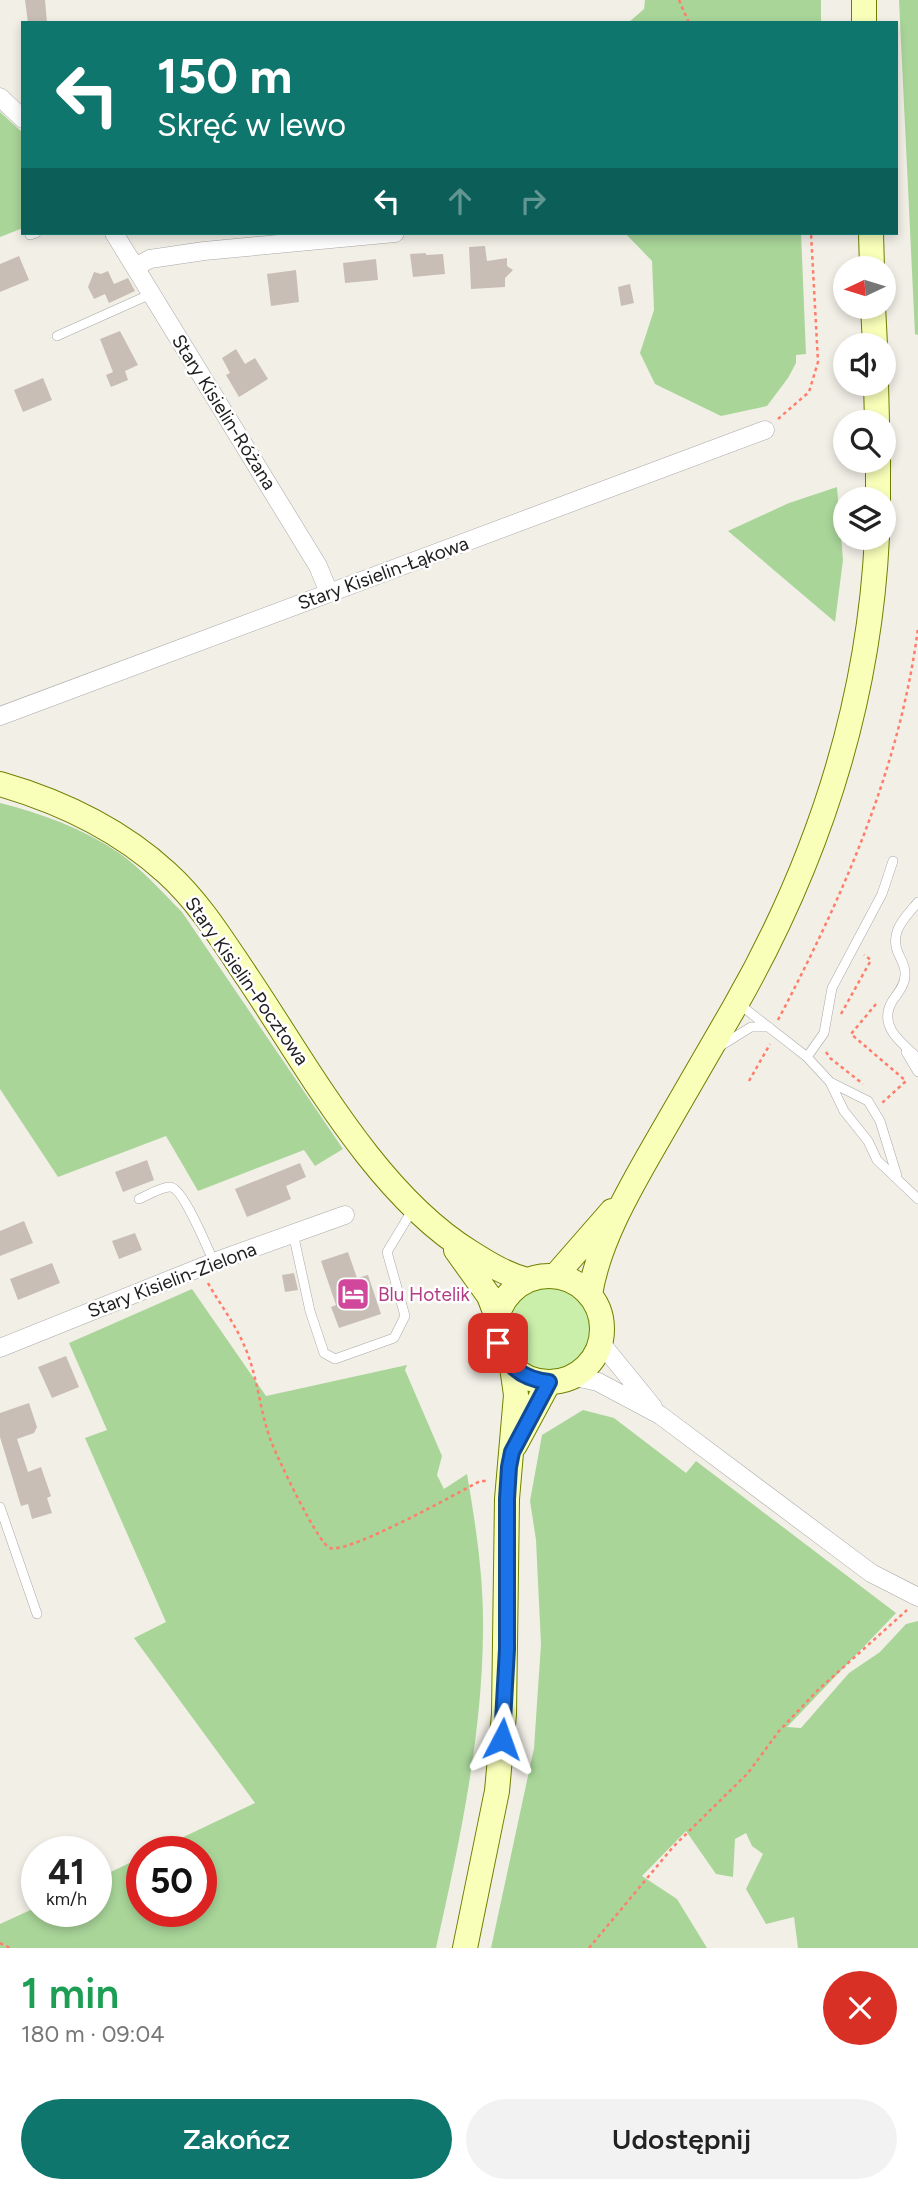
<!DOCTYPE html>
<html lang="pl">
<head>
<meta charset="utf-8">
<style>
  body { margin:0; font-family:Figtree,sans-serif; background:#f2f2f2; color:#222; height:100vh; display:flex; flex-direction:column; font-size:26px; white-space:nowrap }
  * { box-sizing:border-box; margin:0 }
  p { font-size:23px; color:#767676 }
  .icon { flex:none; width:38px; height:38px; fill:none; stroke:currentColor; stroke-width:2; stroke-linecap:round; stroke-linejoin:round }
  .map { position:relative; height:1948px; overflow:hidden }
  .sheet { display:flex; flex-direction:column; background:#fff; flex:1 }
  .sheet>* { flex:none }
  .top-card { position:absolute; left:21px; top:21px; width:877px; height:214px; border-radius:0px; box-shadow:0 4px 10px #0003; background:#0f766e; color:#fff; overflow:hidden }
  .needle { width:46px; rotate:266deg }
  .buttons { position:absolute; left:833px; top:256px; display:grid; gap:14px }
  .buttons a { display:grid; place-items:center; width:63px; height:63px; border-radius:50%; background:#fff; box-shadow:0 4px 10px #0003; font-size:35px }
  .speed { position:absolute; left:21px; top:1836px; display:flex; gap:14px; font-size:35px; font-weight:700; text-align:center }
  .speed>* { display:grid; place-content:center; width:91px; height:91px; border-radius:50%; background:#fff; box-shadow:0 4px 10px #0003; line-height:1 }
  .speed small { font-size:18px; font-weight:400 }
  .speed .limit { border:10px solid #d22; background:#fff; color:#111 }
  .pin { position:absolute; display:grid; place-items:center; width:60px; height:60px; color:#fff; margin:-30px; border-radius:14px; box-shadow:0 4px 10px #0006 }
  .me { position:absolute; width:77px; margin:-38px; rotate:4deg; stroke-linejoin:round; filter:drop-shadow(0 0 5px #0008) }
  .turn { display:flex; align-items:center; gap:24px; height:147px; padding:0 21px; font-size:32px }
  .turn .icon { width:91px; height:91px; stroke-width:2.5 }
  .turn b { display:block; font-size:49px; line-height:60px }
  .lanes { display:flex; align-items:center; height:66px; padding:0 21px; background:#0003; justify-content:center; gap:35px; direction:ltr }
  .lanes .off { opacity:.35 }
  .round { display:grid; place-items:center; flex:none; width:74px; height:74px; border-radius:37px; background:#f2f2f2 }
  .summary { display:flex; align-items:center; justify-content:space-between; height:119px; padding:0 21px }
  h1 { font-size:42px; font-weight:600; line-height:52px; color:#1e9e55 }
  .primary-button { display:flex; gap:14px; margin-top:auto; padding:14px 21px }
  .primary-button a { flex:1; height:80px; border-radius:42px; background:#0f766e; color:#fff; font-size:28px; font-weight:600; line-height:80px; text-align:center }
  .primary-button a+a { background:#f2f2f2; color:#222 }
  .map>svg:first-child { display:block }
  .grass { fill:#caefaa }
  .forest { fill:#a9d599 }
  .building { fill:#c8beb6 }
  .lines { fill:none; stroke-linecap:round; stroke-linejoin:round }
  .lane-casing { stroke:#a8a8a8; stroke-width:10 }
  .street-casing { stroke:#a8a8a8; stroke-width:19 }
  .secondary-casing { stroke:#6f8000; stroke-width:26 }
  .path { stroke:#ff7e6b; stroke-width:2.5; stroke-dasharray:3.5 3.5; stroke-linecap:butt }
  .lane { stroke:#fff; stroke-width:9 }
  .street { stroke:#fff; stroke-width:18 }
  .secondary { stroke:#f9ffb9; stroke-width:24 }
  .route-casing { stroke:#114b97; stroke-width:18 }
  .route { stroke:#1a73e8; stroke-width:12 }
  .labels { text-anchor:middle; dominant-baseline:central; stroke-width:5; stroke-linejoin:round; paint-order:stroke }
  .street-label { font-size:19px; fill:#212121; stroke:#fff }
  .hotel-label { font-size:19px; fill:#b23c85; stroke:#fff; text-anchor:start }
</style>
</head>
<body>
<div class="map">
<svg width="918" height="1948" viewBox="0 0 918 1948">
  <rect width="100%" height="100%" fill="#f2efe7"/>
  <path class="grass" d="M506 1329a42 42 0 1 1 84 0a42 42 0 1 1-84 0Z"/>
  <path class="forest" d="M645,0H821V23H628L644,9Z
    M899,0H918V335L915,334Z
    M0,112L23,133V228L0,237Z
    M625,233H801L806,354L796,355V363L788,378L767,406L721,416L655,384L640,353L654,310L652,261Z
    M837,487L843,560L835,622L728,531L789,503Z
    M0,803C41,813 84,829 119,853C142,869 162,892 182,912L343,1149L315,1166L304,1150L198,1191L166,1136L58,1177L0,1089Z
    M192,1289L266,1396L407,1365L405,1370L442,1456L437,1475L444,1489L467,1474C476,1526 484,1580 483,1633C482,1738 459,1845 436,1948H0V1924L37,1907V1911H96V1879L142,1857V1911H201V1852L154,1851L255,1803L134,1638L166,1622L85,1438L107,1430L69,1343Z
    M583,1410L614,1418L686,1473L696,1461L896,1613L787,1727L801,1728L849,1673L880,1652L906,1624L918,1621V1948H798L794,1917L766,1924L746,1889L763,1854L752,1846L746,1833L735,1839L733,1877L716,1874L686,1831L642,1876L677,1899L707,1948H491L534,1748L541,1644L536,1540L530,1501L542,1435Z"/>
  <path class="building" d="M25,0H45L47,23H28Z
    M485,246L487,261L507,258V266L513,270L505,278V287L471,289L469,247Z
    M426,253V255L443,254L445,274L413,277L410,254Z
    M19,256L29,280L0,292V264Z
    M376,259L378,280L345,283L343,263Z
    M296,270L299,302L271,306L267,274Z
    M108,271L114,284L128,278L135,291L109,303L105,294L94,299L88,287L94,272L101,274Z
    M630,284L634,303L621,306L618,287Z
    M120,331L138,365L125,371L128,380L111,387L106,375L113,372L100,339Z
    M236,349L245,364L255,358L268,379L239,397L226,375L230,373L222,358Z
    M43,378L52,400L23,412L14,390Z
    M147,1160L154,1180L123,1192L115,1172Z
    M300,1163L306,1177L286,1186L291,1199L247,1217L235,1189Z
    M24,1221L33,1243L0,1256V1231Z
    M135,1233L142,1250L119,1259L112,1241Z
    M348,1252L357,1278L368,1275L381,1314L339,1328L331,1307L336,1305L321,1261Z
    M52,1263L60,1283L18,1300L10,1279Z
    M294,1273L298,1290L285,1292L282,1275Z
    M66,1356L79,1387L52,1398L38,1367Z
    M29,1403L37,1427L34,1433L17,1439L28,1472L41,1467L51,1496L47,1498L52,1513L32,1519L28,1504L21,1506L0,1437V1413Z"/>
  <g class="lines">
    <defs>
      <path id="lane" d="M30,235L36,233
        M57,336L151,294
        M918,902C905,918 888,932 899,955C902,961 906,968 905,975C905,985 898,993 893,1000C877,1025 900,1042 918,1058
        M739,1004L807,1057L830,1082L844,1111L868,1141L877,1160L918,1199
        M722,1045L751,1027H769
        M906,1052L918,1072
        M807,1057L824,1033L832,988L882,894L893,861
        M830,1082L868,1101L880,1121L897,1176
        M139,1199C148,1195 161,1187 170,1187C183,1187 208,1250 214,1262
        M293,1233L310,1311L324,1353L335,1359L394,1338L405,1316L387,1252L413,1209
        M0,1507L37,1614"/>
      <path id="street" d="M0,97L23,119
        M114,233L318,566L329,593
        M135,267L150,259L204,251L395,233
        M0,716L765,430
        M600,1342L653,1407
        M0,1348L214,1262L345,1215
        M571,1376L598,1382L660,1415L871,1573L918,1597"/>
      <path id="secondary" d="M864,0V23
        M871,233L872,268
        M873,306L875,345
        M876,383L877,422
        M878,460V499
        M0,784C62,802 119,829 167,873C200,903 223,941 248,978C309,1069 376,1194 470,1252C489,1264 505,1274 527,1280
        M456,1250L489,1296L497,1317
        M557,1274L612,1211
        M496 1329a53 53 0 1 1 106 0a53 53 0 1 1-106 0Z
        M590,1295C598,1241 633,1183 660,1136C685,1093 709,1051 734,1008C817,863 869,705 877,537
        M515,1445L549,1382
        M465,1948L497,1791L504,1714L507,1499L516,1395L512,1367"/>
    </defs>
    <use href="#lane" class="lane-casing"/>
    <use href="#street" class="street-casing"/>
    <use href="#secondary" class="secondary-casing"/>
    <path class="path" d="M679,0L689,23
      M778,419L809,392L818,362L811,233
      M876,1004L851,1034L906,1081L882,1103
      M841,1014L871,960L864,955
      M778,1020C843,896 900,768 918,628
      M826,1052L830,1058L863,1084
      M749,1081L770,1044
      M208,1283C219,1303 234,1322 243,1343C258,1374 259,1410 271,1441C277,1457 318,1544 330,1548C348,1554 458,1493 480,1481H488
      M0,1943L10,1948
      M589,1948L673,1847L748,1773L779,1731L818,1690L907,1610"/>
    <use href="#lane" class="lane"/>
    <use href="#street" class="street"/>
    <use href="#secondary" class="secondary"/>
  </g>
  <g class="lines">
    <defs>
      <path id="route" d="M498,1343C507,1367 523,1379 549,1382L512,1452L509,1467L507,1499V1649L502,1739"/>
    </defs>
    <use href="#route" class="route-casing"/>
    <use href="#route" class="route"/>
  </g>
  <defs>
    <symbol id="hotel-square" viewBox="-11 -11 22 22"><rect x="-9" y="-9" width="18" height="18" rx="4" fill="#d1479c" stroke="#fff"/><path d="M-6-4.5h1.5V1H6V5H4.5V3h-9V5H-6ZM-4 0a1.8 1.8 0 1 1 3.6 0ZM.5 0V-2.5h3Q6-2.5 6 0Z" fill="#fff"/></symbol>
  </defs>
  <g fill-rule="evenodd">
    <use href="#hotel-square" x="334" y="1275" width="38" height="38"/>
  </g>
  <g class="labels">
    <g class="street-label">
      <text transform="translate(224 412) rotate(58)">Stary Kisielin-Różana</text>
      <text transform="translate(383 573) rotate(-20)">Stary Kisielin-Łąkowa</text>
      <text transform="translate(247 981) rotate(55)">Stary Kisielin-Pocztowa</text>
      <text transform="translate(172 1280) rotate(-21)">Stary Kisielin-Zielona</text>
    </g>
    <g class="hotel-label">
      <text x="378" y="1294">Blu Hotelik</text>
    </g>
  </g>
</svg>
<div class="buttons">
<a><svg class="needle" viewBox="-14 -14 28 28"><path d="M0-13l5 13h-10z" fill="#e53935"/><path d="M0 13l5-13h-10z" fill="#767676"/></svg></a>
<a><svg class="icon" aria-label="sound" viewBox="0 0 24 24"><path d="M4 9h4l5-4v14l-5-4H4zM17 9q2 3 0 6"/></svg></a>
<a><svg class="icon" aria-label="search" viewBox="0 0 24 24"><circle cx="10" cy="10" r="6"/><path d="M15 15l6 6"/></svg></a>
<a><svg class="icon" aria-label="layers" viewBox="0 0 24 24"><path d="M12 4l9 5-9 5-9-5zM3 14l9 5 9-5"/></svg></a>
</div>
<div class="speed"><div>41<small>km/h</small></div><div class="limit">50</div></div>
<div class="pin" style="left:498px;top:1343px;background:#d93025"><svg class="icon" aria-label="arrive" viewBox="0 0 24 24"><path d="M6 21V4h12l-3 4 3 4H6"/></svg></div>
<svg class="me" style="left:502px;top:1739px" viewBox="-20 -20 40 40"><path d="M0-17L14 15 0 8-14 15z" fill="#1a73e8" stroke="#fff" stroke-width="4"/></svg>
<div class="top-card">
<div class="turn"><svg class="icon" aria-label="left" viewBox="0 0 24 24"><path d="M17 20v-9H6M10 6l-5 5 5 5"/></svg><div><b>150 m</b>Skręć w lewo</div></div>
<div class="lanes"><svg class="icon" aria-label="left" viewBox="0 0 24 24"><path d="M17 20v-9H6M10 6l-5 5 5 5"/></svg><svg class="icon off" aria-label="ahead" viewBox="0 0 24 24"><path d="M12 20V5M6 11l6-6 6 6"/></svg><svg class="icon off" aria-label="right" viewBox="0 0 24 24"><path d="M7 20v-9h11M14 6l5 5-5 5"/></svg></div>
</div>
</div>
<section class="sheet">
<div class="summary"><div><h1>1 min</h1><p>180 m · 09:04</p></div><a class="round" style="background:#d93025;color:#fff"><svg class="icon" aria-label="close" viewBox="0 0 24 24"><path d="M6 6l12 12M18 6L6 18"/></svg></a></div>
<div class="primary-button"><a>Zakończ</a><a>Udostępnij</a></div>
</section>
</body>
</html>
